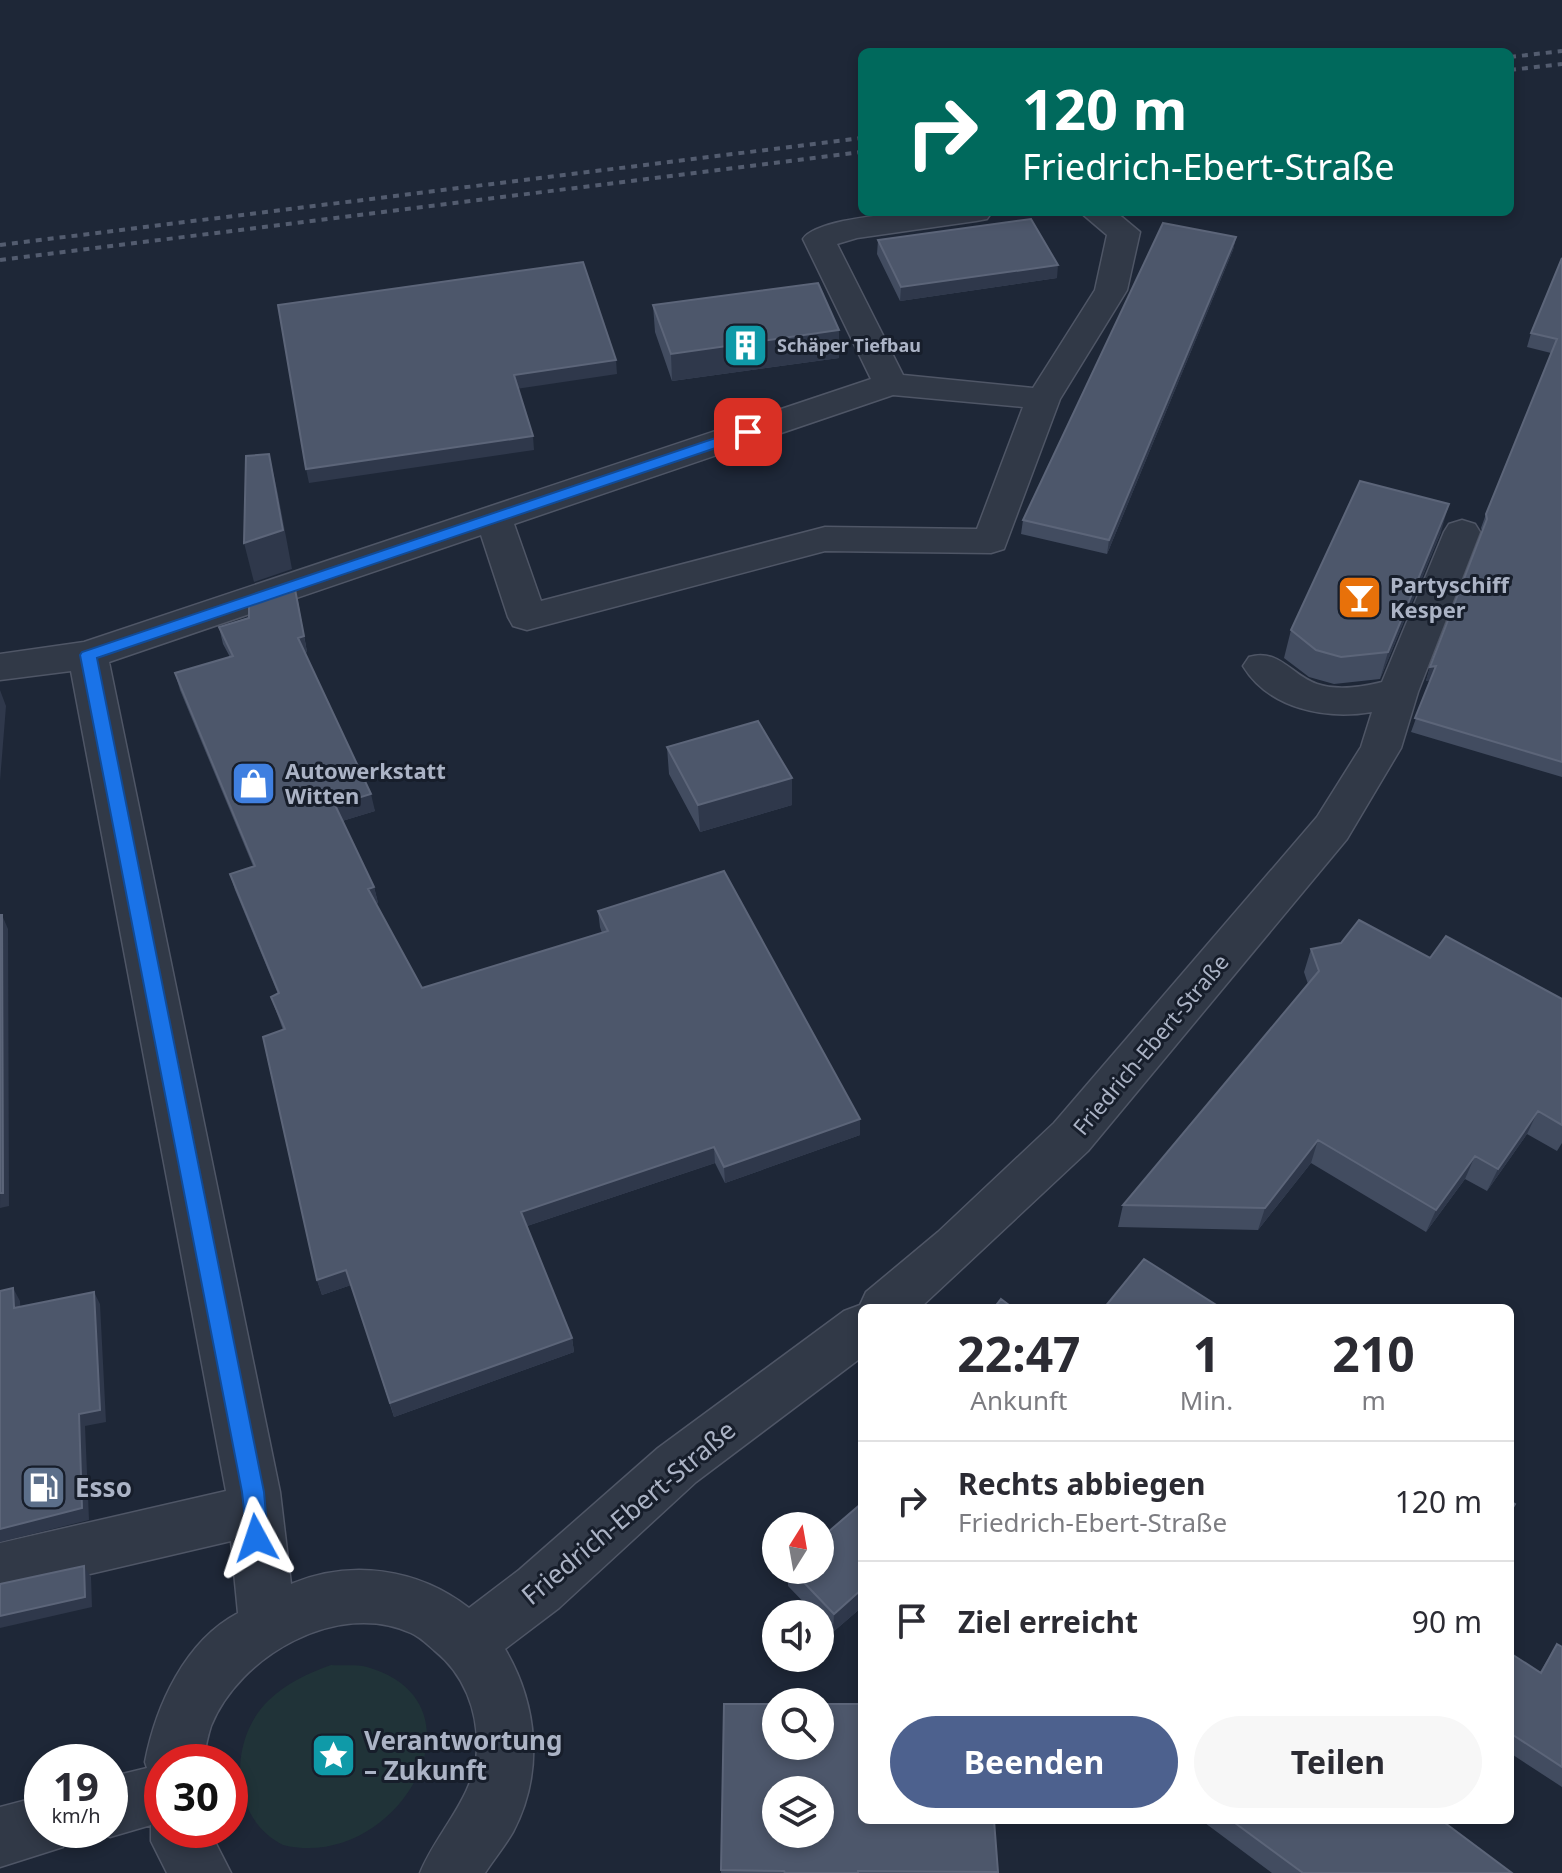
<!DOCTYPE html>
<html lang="de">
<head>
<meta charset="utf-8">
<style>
  body { margin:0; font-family:"Noto Sans",sans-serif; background:#f7f7f7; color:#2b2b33; height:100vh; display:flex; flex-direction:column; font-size:30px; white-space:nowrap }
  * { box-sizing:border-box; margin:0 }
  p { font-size:26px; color:#7c7c81 }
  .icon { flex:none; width:44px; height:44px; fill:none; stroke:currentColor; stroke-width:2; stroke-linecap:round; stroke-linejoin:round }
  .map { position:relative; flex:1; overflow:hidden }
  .side { position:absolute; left:858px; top:1304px; width:656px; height:520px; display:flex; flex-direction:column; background:#fff; border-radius:12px; box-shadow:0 4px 12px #0003 }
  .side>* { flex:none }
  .top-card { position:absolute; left:858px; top:48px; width:656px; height:168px; border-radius:12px; box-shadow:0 4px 12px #0003; background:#00695c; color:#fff; overflow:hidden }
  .needle { width:52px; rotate:11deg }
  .buttons { position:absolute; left:762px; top:1512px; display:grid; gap:16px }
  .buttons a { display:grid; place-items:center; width:72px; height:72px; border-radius:50%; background:#fff; box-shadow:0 4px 12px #0003; font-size:40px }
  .speed { position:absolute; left:24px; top:1744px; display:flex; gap:16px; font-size:40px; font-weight:700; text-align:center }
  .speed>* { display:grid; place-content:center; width:104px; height:104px; border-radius:50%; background:#fff; box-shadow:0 4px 12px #0003; line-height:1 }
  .speed small { font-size:20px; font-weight:400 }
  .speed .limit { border:12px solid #d22; background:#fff; color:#111 }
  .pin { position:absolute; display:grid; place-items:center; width:68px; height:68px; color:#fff; margin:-34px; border-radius:16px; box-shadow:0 4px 12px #0006 }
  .me { position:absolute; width:88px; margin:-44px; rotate:355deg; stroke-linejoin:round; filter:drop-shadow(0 0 6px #0008) }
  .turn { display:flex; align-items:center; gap:28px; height:168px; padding:0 32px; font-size:36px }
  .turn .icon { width:104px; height:104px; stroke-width:2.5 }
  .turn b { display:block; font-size:56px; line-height:68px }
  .eta { display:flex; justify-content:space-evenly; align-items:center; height:136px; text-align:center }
  .eta b { font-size:48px; font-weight:700; line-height:56px }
  .primary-button { display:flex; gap:16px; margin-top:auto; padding:16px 32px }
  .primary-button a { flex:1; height:92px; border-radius:48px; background:#4d618e; color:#fff; font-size:32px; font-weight:700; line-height:92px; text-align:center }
  .primary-button a+a { background:#f7f7f7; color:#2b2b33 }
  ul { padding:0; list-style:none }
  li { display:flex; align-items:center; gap:24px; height:120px; padding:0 32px; border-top:2px solid #e1e1e2 }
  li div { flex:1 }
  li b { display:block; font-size:30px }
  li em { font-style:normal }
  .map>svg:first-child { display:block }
  .green { fill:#203338 }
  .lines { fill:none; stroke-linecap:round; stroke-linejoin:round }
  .minor-casing { stroke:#4f5666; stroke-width:3 }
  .minor { fill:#313947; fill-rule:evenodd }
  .rail { stroke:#535c6f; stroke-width:4; stroke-dasharray:6 6; stroke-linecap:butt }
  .wall { fill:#424c60 }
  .shaded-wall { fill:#2f384b }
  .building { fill:#4d576b; stroke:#5c6579; stroke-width:2; fill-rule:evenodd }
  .route { fill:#1a73e8; stroke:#114b97; stroke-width:2 }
  .labels { text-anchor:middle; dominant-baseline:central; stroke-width:6; stroke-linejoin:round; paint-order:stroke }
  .far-poi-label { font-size:18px; font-weight:bold; fill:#abb3c5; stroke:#171e2b; text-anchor:start }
  .poi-label { font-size:22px; font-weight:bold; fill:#abb3c5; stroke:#171e2b; text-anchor:start }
  .street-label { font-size:22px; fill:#abb3c5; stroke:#171e2b }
  .near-poi-label { font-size:26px; font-weight:bold; fill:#abb3c5; stroke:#171e2b; text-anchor:start }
  .near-street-label { font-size:26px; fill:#abb3c5; stroke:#171e2b }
</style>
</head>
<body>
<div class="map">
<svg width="1562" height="1873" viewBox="0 0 1562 1873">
  <rect width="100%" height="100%" fill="#1e2737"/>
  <path class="green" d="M331,1665C342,1666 356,1664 367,1667C494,1703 397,1873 283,1845C230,1819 227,1740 269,1700C288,1682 307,1674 331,1665Z"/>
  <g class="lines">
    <defs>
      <path id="minor" d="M908,212H992L987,219L976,221L857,238L837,244L903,375L1033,388L1095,290L1107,235L1080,212H1116L1140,232L1127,290L1060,399L1004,549L991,553L825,551L527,630L513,626L508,617L481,535L109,662L280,1492L291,1584C350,1559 418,1568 469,1608L519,1570L658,1448L844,1311L860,1305L866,1292L938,1232L1054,1123L1317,817L1361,747L1372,712C1326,720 1269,709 1243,666L1249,657C1279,648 1291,675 1317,684C1338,691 1362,687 1382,682L1444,532L1449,524L1462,520L1475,524L1480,532L1418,692L1401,748L1347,839L1088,1151L920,1308H862V1357L696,1482L559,1608L505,1649C538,1705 544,1773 513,1832C505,1846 494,1859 485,1873H420C437,1831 476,1796 477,1748C478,1711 464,1674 435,1651C428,1645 420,1637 411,1633C338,1599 239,1656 211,1726C207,1738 205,1750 203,1762H162V1830H209L231,1873H167L151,1841V1825L110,1837L94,1830H110V1777L147,1768L145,1762C156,1705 185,1641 238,1613L231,1541L0,1595V1543L226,1491L71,671L0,680V654L84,642L871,379L803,239C816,220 884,215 908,212ZM893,395L1023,407L977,529L825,527L541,601L514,524Z
        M42,1796V1830H70L63,1847L0,1867V1807Z"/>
    </defs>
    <use href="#minor" class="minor-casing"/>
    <use href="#minor" class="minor"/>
    <path class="rail" d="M1510,57L1562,51
      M1510,70L1562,64
      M0,245L862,138
      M0,260L862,152"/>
  </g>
  <path class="wall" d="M1236,237L1233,250L1107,554L1021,534L1023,520Z
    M878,240L1057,278L900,301L877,254Z
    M1562,258V777L1411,732L1430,680L1426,681L1430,667L1482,532L1481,528L1486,514L1551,353L1527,347L1531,333Z
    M653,305L839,358L672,381L655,332Z
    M1441,532L1380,679L1334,684L1309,677L1284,658L1291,630Z
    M298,601L307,652L305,653L375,811L342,821L374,887L378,903L376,904L422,988L602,933L600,927L598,911L860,1135L725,1183L715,1163L527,1226L572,1338L574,1352L394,1417L351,1285L322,1295L317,1280L283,1030L271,997L278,994L235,890L230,874L253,866L180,690L175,673L230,657L223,644L219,627Z
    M667,747L792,778V805L700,832L669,774Z
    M1311,949L1430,958L1562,999V1143L1557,1151L1527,1134L1487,1191L1465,1179L1426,1232L1311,1163L1258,1230L1118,1227L1123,1205L1308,984L1304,972Z
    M862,1503V1607L833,1632L820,1619V1614H815L788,1586V1570H820Z
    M1557,1644L1562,1647V1787L1510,1753V1653L1540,1672Z
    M724,1704L998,1872L997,1873H721Z
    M1201,1820H1441L1512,1873H1272Z"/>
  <path class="shaded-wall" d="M1236,237L1233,250L1107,554L1109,540Z
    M1058,265L1057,278L900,301L901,287Z
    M839,330V358L672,381L671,354Z
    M616,360L617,374L516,389L514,375Z
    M533,436L534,450L309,483L306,469Z
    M269,454L278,494L292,569L254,582L244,543Z
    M1449,504L1441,532L1380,679L1388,652Z
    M294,584L307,652L302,654L298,638Z
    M1436,666L1431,680L1426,681L1430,667Z
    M0,690L6,706L0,781Z
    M792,778V805L700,832L698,805Z
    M371,794L375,811L339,822L335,805Z
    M374,887L378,903L371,906L368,889Z
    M2,915L8,929L9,1206L0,1208Z
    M1538,1111L1527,1134L1487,1191L1498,1169Z
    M860,1119V1135L725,1183L724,1167Z
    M1318,1140L1311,1163L1258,1230L1265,1208Z
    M714,1147L715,1163L524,1227L521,1212Z
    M1475,1156L1465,1179L1426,1232L1436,1210Z
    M346,1270L351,1285L322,1295L317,1280Z
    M13,1288L20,1301L21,1320L14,1308Z
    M94,1292L100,1304L106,1422L85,1426L89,1520L0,1542V1529L79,1414Z
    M572,1338L574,1352L394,1417L390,1403Z
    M84,1566L91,1577L92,1607L0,1628V1616Z
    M862,1589V1607L833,1632L834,1614Z"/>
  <path class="building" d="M1031,219L1058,265L901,287L878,240Z
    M1163,223L1236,237L1109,540L1023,520Z
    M1562,258V762L1415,718L1436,666L1430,667L1487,519L1486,514L1557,339L1531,333Z
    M583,262L616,360L514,375L533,436L306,469L278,305Z
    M818,283L839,330L671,354L653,305Z
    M269,454L283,530L244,543L246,456Z
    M1360,481L1449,504L1388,652L1341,657L1316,650L1291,630Z
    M294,584L304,636L298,638L371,794L335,805L374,887L368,889L422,988L608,931L598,911L724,871L860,1119L724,1167L714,1147L521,1212L572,1338L390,1403L346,1270L317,1280L263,1037L285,1029L271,997L279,993L230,874L255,866L175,673L233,656L219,627L249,618V599Z
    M758,721L792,778L698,805L667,747Z
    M0,915H2L3,1193H0Z
    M1359,920L1430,958L1446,936L1562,999V1125L1538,1111L1498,1169L1475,1156L1436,1210L1318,1140L1265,1208L1123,1205L1319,971L1311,949L1341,943Z
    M1144,1259L1221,1308H1104Z
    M13,1288L14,1308L94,1292L100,1410L79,1414L82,1508L0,1529V1291Z
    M1001,1299L1013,1308H994Z
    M1510,1501L1515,1504L1510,1512Z
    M862,1503V1589L834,1614L792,1570H820V1539Z
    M84,1566L85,1597L0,1616V1584Z
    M1557,1644L1562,1647V1767L1510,1733V1653L1541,1673Z
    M724,1704H776V1746H820V1704H862V1820H994L998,1872L858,1871V1873H785L784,1871L721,1870ZM776,1790H820V1834H776Z
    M1231,1820H1441L1512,1873H1303Z"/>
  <path class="route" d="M748,427L754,428V435L97,658L264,1492L268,1538L264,1546L256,1549L248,1546L242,1492L80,655L82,652Z"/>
  <defs>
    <symbol id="building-square" viewBox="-11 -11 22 22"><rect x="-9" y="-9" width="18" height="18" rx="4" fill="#0f9aa8" stroke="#171e2b"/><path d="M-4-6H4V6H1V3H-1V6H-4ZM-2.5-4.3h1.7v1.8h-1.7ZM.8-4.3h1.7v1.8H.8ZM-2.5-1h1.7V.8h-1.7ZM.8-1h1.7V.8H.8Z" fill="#fff"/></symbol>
    <symbol id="bar-square" viewBox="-11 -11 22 22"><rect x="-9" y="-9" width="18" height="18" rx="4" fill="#e8710a" stroke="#171e2b"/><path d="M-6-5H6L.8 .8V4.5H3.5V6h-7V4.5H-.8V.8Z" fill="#fff"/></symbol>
    <symbol id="shop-square" viewBox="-11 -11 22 22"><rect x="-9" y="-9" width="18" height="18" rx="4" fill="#3f7fe0" stroke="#171e2b"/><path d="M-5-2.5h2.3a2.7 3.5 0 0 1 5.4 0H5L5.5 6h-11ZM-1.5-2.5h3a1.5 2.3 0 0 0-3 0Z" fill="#fff"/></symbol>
    <symbol id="fuel-square" viewBox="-11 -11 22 22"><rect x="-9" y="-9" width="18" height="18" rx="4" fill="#5c6f8a" stroke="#171e2b"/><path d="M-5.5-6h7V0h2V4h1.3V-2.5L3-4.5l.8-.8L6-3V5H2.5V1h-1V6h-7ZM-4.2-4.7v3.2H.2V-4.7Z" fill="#fff"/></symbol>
    <symbol id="sight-square" viewBox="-11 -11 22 22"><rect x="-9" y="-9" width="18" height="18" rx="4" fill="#0f9aa8" stroke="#171e2b"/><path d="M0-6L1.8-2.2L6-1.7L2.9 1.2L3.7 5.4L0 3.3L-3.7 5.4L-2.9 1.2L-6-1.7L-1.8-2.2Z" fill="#fff"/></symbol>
  </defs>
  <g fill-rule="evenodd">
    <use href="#building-square" x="720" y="320" width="51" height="51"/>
    <use href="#bar-square" x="1334" y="572" width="51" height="51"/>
    <use href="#shop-square" x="228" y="758" width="51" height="51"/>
    <use href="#fuel-square" x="18" y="1462" width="51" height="51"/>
    <use href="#sight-square" x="308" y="1730" width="51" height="51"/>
  </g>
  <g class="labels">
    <g class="far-poi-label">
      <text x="777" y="345">Schäper Tiefbau</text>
    </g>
    <g class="poi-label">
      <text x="1390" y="584">Partyschiff<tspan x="1390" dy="25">Kesper</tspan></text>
      <text x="285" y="770">Autowerkstatt<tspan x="285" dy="25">Witten</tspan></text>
    </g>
    <g class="street-label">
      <text transform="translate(1150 1044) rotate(-50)">Friedrich-Ebert-Straße</text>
    </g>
    <g class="near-poi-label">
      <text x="75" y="1487">Esso</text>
      <text x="364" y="1740">Verantwortung<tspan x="364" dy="30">– Zukunft</tspan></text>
    </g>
    <g class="near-street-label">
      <text transform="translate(628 1512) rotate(-40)">Friedrich-Ebert-Straße</text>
    </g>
  </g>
</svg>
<div class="buttons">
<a><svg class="needle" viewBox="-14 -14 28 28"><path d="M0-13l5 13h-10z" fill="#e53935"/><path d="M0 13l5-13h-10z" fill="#7c7c81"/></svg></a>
<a><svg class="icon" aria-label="sound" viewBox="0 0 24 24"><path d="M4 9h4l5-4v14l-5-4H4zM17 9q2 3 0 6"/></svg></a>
<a><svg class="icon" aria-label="search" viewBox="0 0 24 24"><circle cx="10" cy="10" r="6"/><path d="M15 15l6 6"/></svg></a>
<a><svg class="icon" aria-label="layers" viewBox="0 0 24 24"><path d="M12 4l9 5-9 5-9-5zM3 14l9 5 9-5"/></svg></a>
</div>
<div class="speed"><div>19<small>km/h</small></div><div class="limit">30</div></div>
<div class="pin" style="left:748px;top:432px;background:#d93025"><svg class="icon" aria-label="arrive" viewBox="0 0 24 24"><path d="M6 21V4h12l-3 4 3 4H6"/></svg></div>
<svg class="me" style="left:256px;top:1538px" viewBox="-20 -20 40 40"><path d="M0-17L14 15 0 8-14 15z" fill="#1a73e8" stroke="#fff" stroke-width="4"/></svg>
<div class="top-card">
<div class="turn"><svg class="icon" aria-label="right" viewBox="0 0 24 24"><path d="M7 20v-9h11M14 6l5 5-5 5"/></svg><div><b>120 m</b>Friedrich-Ebert-Straße</div></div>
</div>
<section class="side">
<div class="eta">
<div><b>22:47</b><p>Ankunft</p></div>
<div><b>1</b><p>Min.</p></div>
<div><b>210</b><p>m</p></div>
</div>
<ul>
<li><svg class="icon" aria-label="right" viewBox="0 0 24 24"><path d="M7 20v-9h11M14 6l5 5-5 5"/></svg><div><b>Rechts abbiegen</b><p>Friedrich-Ebert-Straße</p></div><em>120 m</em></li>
<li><svg class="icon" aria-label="arrive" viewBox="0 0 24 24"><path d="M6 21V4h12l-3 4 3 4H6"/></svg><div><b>Ziel erreicht</b></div><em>90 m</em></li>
</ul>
<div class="primary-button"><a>Beenden</a><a>Teilen</a></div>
</section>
</div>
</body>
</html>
